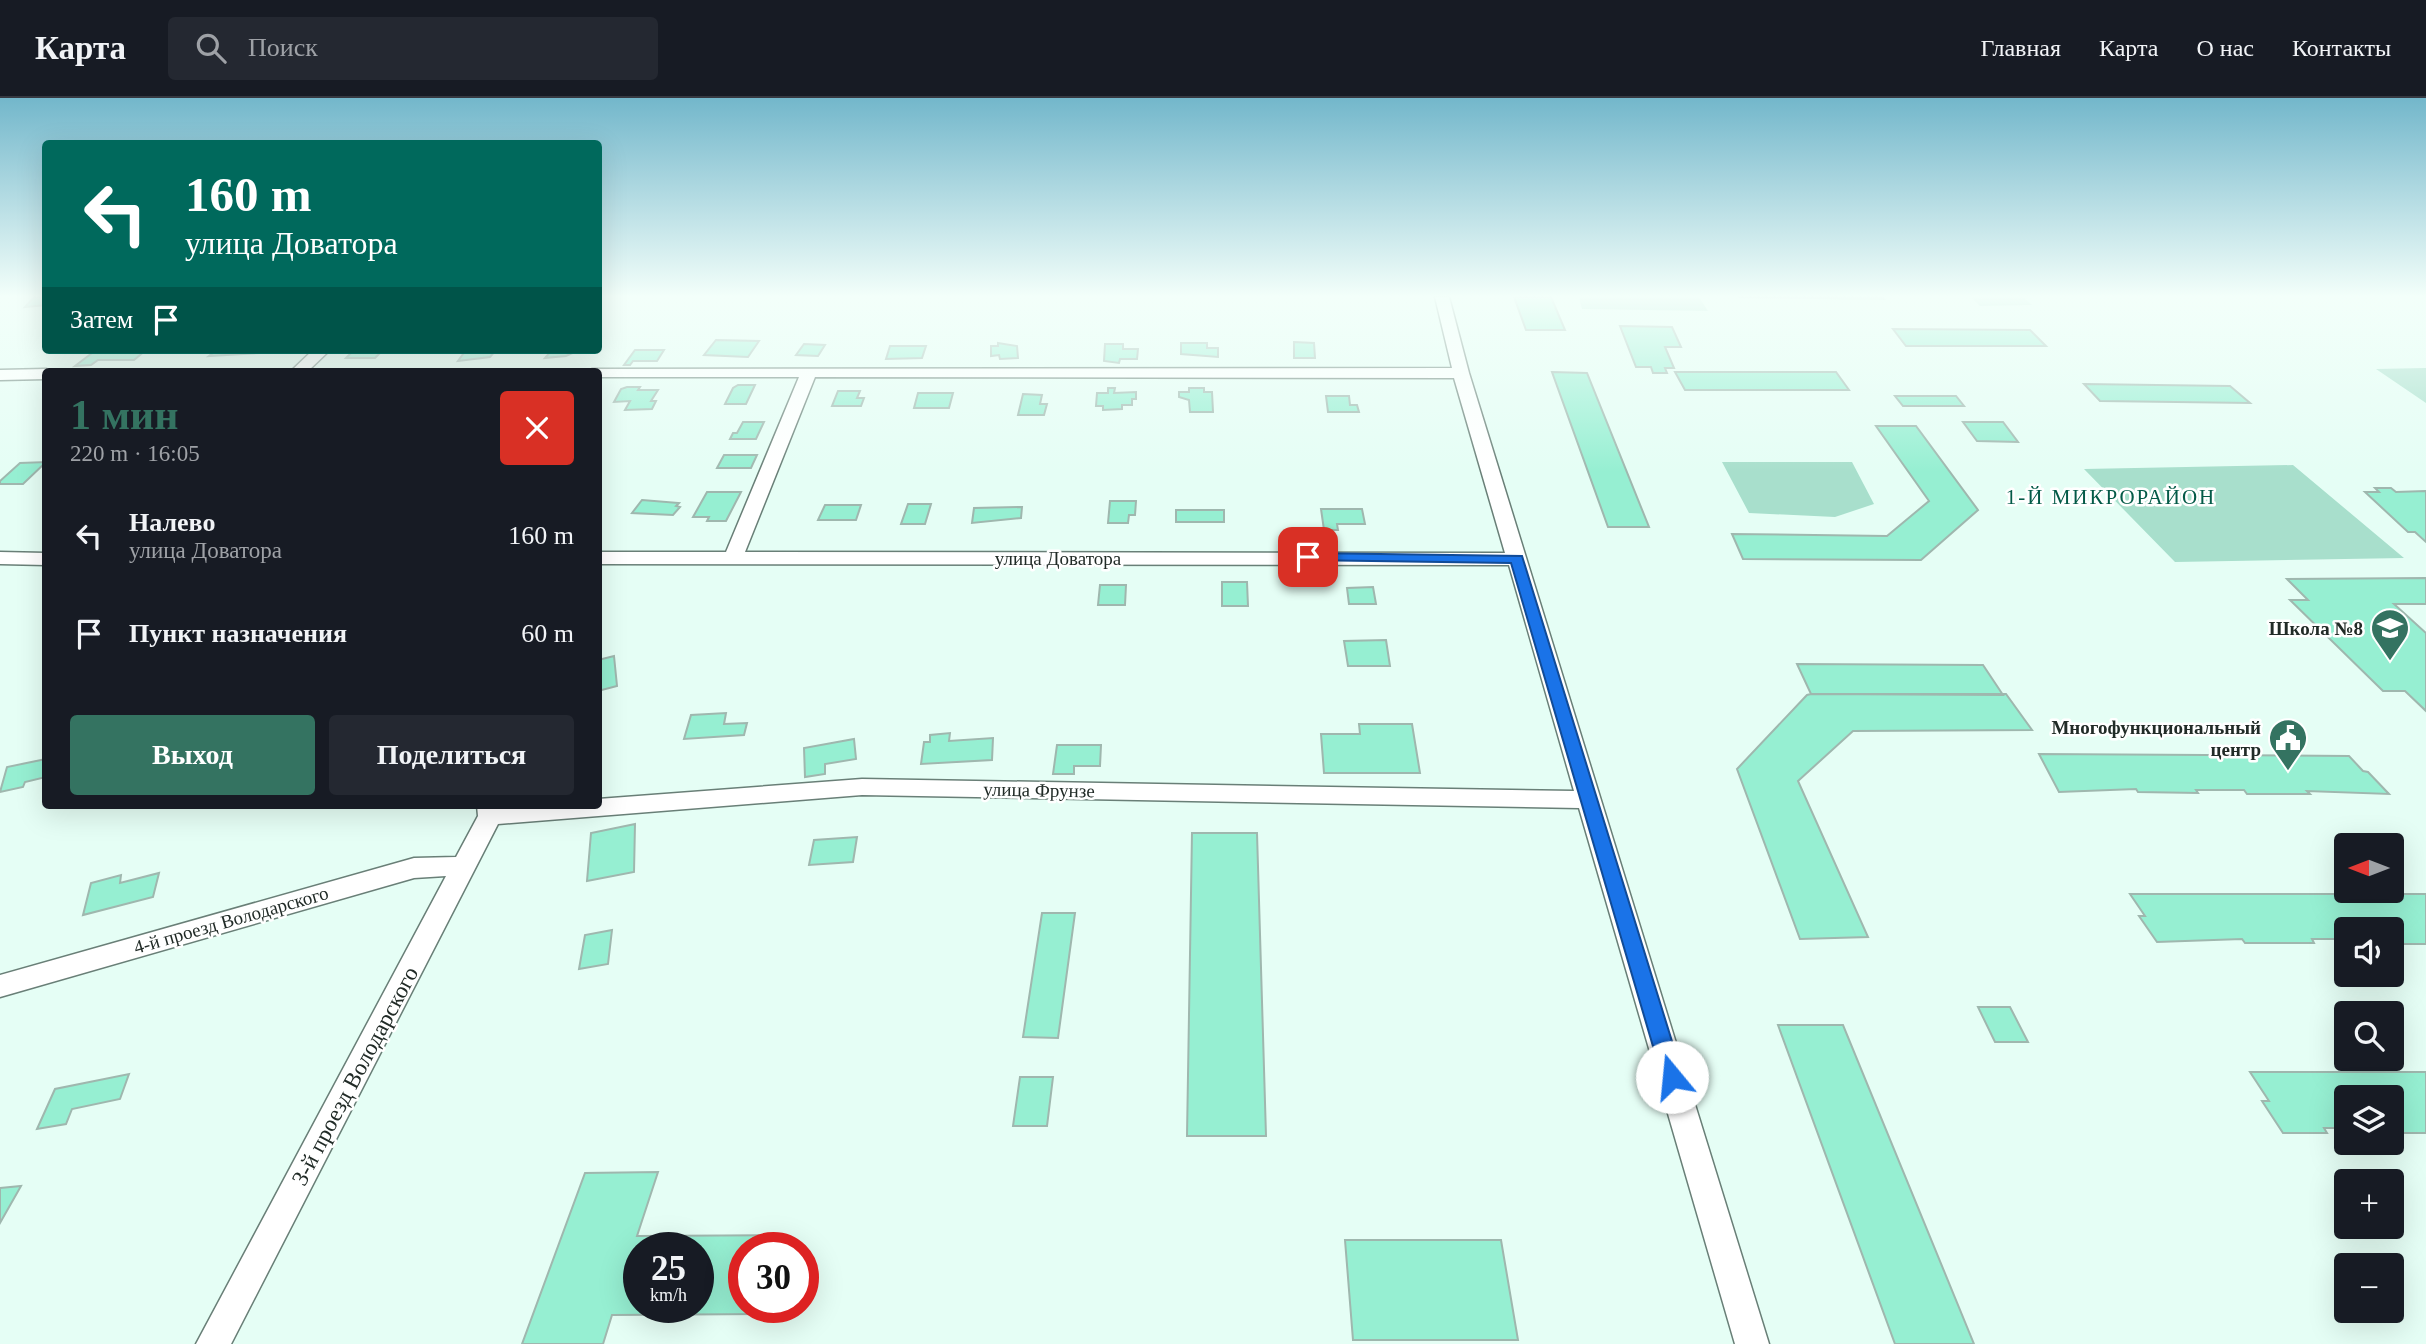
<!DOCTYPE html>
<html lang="ru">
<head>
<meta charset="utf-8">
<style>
  body { margin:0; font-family:"Times New Roman",serif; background:#242831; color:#f1f3f6; height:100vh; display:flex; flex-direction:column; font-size:26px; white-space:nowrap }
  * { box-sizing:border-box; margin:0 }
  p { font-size:23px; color:#9ea1a6 }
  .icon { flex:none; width:38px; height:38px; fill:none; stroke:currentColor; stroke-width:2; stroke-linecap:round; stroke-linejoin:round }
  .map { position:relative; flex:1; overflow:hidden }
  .details { position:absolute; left:42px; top:270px; width:560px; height:441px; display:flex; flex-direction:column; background:#171b24; border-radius:7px; box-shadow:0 7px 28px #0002 }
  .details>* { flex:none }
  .top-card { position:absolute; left:42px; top:42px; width:560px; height:214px; border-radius:7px; box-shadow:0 7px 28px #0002; background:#00695c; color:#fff; overflow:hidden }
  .needle { width:46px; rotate:270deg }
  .tools { position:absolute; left:2334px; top:735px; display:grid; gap:14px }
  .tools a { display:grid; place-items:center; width:70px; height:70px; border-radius:7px; background:#171b24; box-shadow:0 7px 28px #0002; font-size:35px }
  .speed { position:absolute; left:623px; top:1134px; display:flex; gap:14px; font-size:35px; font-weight:700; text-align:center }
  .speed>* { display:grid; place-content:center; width:91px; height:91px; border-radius:50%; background:#171b24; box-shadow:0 7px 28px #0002; line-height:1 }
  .speed small { font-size:18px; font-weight:400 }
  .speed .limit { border:10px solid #d22; background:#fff; color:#111 }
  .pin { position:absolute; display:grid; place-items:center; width:60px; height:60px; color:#fff; margin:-30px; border-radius:14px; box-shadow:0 4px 10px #0006 }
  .me { position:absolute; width:77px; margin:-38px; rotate:343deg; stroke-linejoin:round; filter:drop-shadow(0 0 5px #0008) }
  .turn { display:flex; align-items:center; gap:24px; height:147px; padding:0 28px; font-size:32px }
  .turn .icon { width:91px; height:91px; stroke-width:2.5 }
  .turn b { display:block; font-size:49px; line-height:60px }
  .then { display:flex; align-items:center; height:66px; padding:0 28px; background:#0003; gap:14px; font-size:26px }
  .round { display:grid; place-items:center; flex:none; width:74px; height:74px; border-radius:7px; background:#242831 }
  .head { display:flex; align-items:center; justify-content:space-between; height:119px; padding:0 28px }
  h1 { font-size:42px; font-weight:800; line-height:52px; color:#347361 }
  .action { display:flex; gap:14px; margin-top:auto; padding:14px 28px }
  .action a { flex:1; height:80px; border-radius:7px; background:#347361; color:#fff; font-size:28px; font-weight:800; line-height:80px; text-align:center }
  .action a+a { background:#242831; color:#f1f3f6 }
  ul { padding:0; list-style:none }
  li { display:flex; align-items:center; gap:21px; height:98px; padding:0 28px }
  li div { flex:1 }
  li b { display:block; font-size:26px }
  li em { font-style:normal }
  header { display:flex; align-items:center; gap:42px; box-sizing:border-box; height:98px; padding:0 35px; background:#171b24; border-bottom:2px solid #363941 }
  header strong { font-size:33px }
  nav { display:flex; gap:38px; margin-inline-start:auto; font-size:24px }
  .search { width:490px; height:63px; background:#242831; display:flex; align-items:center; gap:18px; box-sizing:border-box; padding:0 24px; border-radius:7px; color:#9ea1a6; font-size:26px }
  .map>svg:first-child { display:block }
  .green { fill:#a8dfcc }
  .building { fill:#96efd2; stroke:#9fb7ae; stroke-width:2; fill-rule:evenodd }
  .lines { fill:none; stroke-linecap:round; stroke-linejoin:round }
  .minor-casing { stroke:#697f77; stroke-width:3 }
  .minor { fill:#fff; fill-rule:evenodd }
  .route { fill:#1a73e8; stroke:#114b97; stroke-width:2 }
  .labels { text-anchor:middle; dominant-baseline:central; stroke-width:5; stroke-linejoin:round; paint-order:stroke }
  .street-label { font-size:19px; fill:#212b27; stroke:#fff }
  .poi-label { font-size:19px; font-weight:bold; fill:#212b27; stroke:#fff; text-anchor:end }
  .neighbourhood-label { font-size:21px; letter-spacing:2px; fill:#035a47; stroke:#fff }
  .near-street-label { font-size:23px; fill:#212b27; stroke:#fff }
</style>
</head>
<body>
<header>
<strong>Карта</strong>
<div class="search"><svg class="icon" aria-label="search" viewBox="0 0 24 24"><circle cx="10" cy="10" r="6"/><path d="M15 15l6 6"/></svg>Поиск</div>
<nav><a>Главная</a><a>Карта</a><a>О нас</a><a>Контакты</a></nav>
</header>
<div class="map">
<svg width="2426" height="1246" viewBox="0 0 2426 1246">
  <rect width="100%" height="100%" fill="#e5fef5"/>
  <path class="green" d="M1579,199H1699L1708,213L1582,211Z
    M1971,199H2023L2032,207L1980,208Z
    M2426,270V305L2376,271Z
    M1722,364H1852L1874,406L1835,419L1749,415Z
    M2293,367L2404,460L2175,464L2084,371Z"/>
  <path class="building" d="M34,199H46V207L25,209Z
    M1514,199H1551L1565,232H1526Z
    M1883,199L1884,201L1738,199Z
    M1620,228L1672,229L1681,249H1665L1674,270H1665L1667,275H1653L1651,269H1636Z
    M1893,231L2030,232L2046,248H1906Z
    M716,242L759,243L748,259L704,257Z
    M1294,244L1314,245L1315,260H1294Z
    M998,245L1017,248L1018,260L1000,261L999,257L991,258V248H998Z
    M1181,245H1207V250H1218V259L1181,256Z
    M804,246L825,247L818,258L796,257Z
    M1105,246H1123V251H1138L1137,261H1120L1119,265L1104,263Z
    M890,248H926L922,260L886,261Z
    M96,252H146L134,262H98L91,267L75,268Z
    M217,252H264L260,255L209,258Z
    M354,252H383L375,260H346Z
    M466,252H496L490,259L458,263Z
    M552,252H579L566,258L545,260Z
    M635,252H664L657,263H633L630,267H624Z
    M1552,274L1587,275L1649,429H1608Z
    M1675,274H1836L1849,292H1685Z
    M2084,286L2230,288L2250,305L2100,303Z
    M738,287H755L746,306H725L733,290Z
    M627,289H640L638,292H658L651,303H656L652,311L625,312L630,303L614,304L621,291Z
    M1108,290H1115L1114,295L1136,294V301H1132V307H1122V311L1103,312V308H1096L1097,295H1108Z
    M1189,290H1204V294H1212L1213,314H1190L1189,302L1179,299V294H1189Z
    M838,293H860L857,300H864L861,308H832Z
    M918,295H953L949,310H914Z
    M1023,296L1042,297L1040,306H1047L1044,317H1018Z
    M1326,298H1349L1350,307H1357L1359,314H1328Z
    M1895,298H1956L1964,308H1903Z
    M743,324H764L756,341H730L733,335H737Z
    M1963,324H2003L2018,344L1977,343Z
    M1876,328H1916L1978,412L1921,462L1743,461L1732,436L1887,438L1929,403Z
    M724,357H757L751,370H717Z
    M46,364L23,386H0V383L20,365Z
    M2375,390H2391L2396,394L2426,393V444L2415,434H2408L2365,394H2379Z
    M707,394H741L726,423H707L709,419H693Z
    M642,402L679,405L676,408L680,409L673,417L632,415Z
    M1110,403H1136L1135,417H1129L1128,425H1108Z
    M908,406H931L925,426H901Z
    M825,407H861L856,422H818Z
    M1022,409L1021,420L972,425L974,410Z
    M1321,411H1362L1365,426H1337L1338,432H1324Z
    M1176,412H1224V424H1176Z
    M2426,480V506H2394L2426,535V613L2405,593H2383L2290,502H2308L2287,481Z
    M1222,484H1247L1248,508H1222Z
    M1100,487H1126L1125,507H1098Z
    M1373,489L1376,506H1349L1347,490Z
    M1386,542L1390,568H1348L1344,543Z
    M614,558L617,588L598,593V562Z
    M1797,566L1983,567L2003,597L1811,596Z
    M1811,596H2006L2032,632L1853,633L1798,683L1868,839L1800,841L1737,671L1807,597Z
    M726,615L724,626L747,625L744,637L684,641L691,617Z
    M1359,626H1412L1420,675H1324L1321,636H1360Z
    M950,635L949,643L993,640L992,662L921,666L924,644H930V637Z
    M854,641L856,661L825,666V676L805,679L804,650Z
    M1057,647H1101L1100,668H1074V676H1053Z
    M2039,656L2349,658L2363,673L2368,674L2389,696L2307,693L2310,696H2247L2244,692H2196L2198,695L2138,694L2136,691L2059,694Z
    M46,661V679L25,684L23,689L0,694L7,669Z
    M635,726L634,774L587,783L591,735Z
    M1192,735H1257L1266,1038H1187Z
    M857,739L853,764L809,767L814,742Z
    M159,775L153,799L83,817L91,785L121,777L120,785Z
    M2130,796H2426V846H2392V831H2347V841H2312L2314,845H2245L2242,841L2157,844L2139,818H2145Z
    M1042,815H1075L1058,940L1023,939Z
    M612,832L608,866L579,871L585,837Z
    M1978,909H2010L2028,944H1995Z
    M1778,927H1843L1974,1246H1895Z
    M2250,974H2426V1035H2392V999H2347V1030H2324L2327,1035H2283L2262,1003H2269Z
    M129,976L120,1001L72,1011L66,1026L37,1031L55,991Z
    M1020,979H1053L1047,1028H1013Z
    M658,1074L637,1138L784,1137L780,1150H744V1209H766L765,1216L612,1217L603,1246H522L585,1075ZM639,1150H698V1209H639Z
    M21,1088L0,1125V1090Z
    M1345,1142H1501L1518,1242H1353Z"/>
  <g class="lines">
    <defs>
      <path id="minor" d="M1435,199H1449L1469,275L1769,1246H1735L1579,710L862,697L498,726L231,1246H196L446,778L414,780L0,899V877L414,760L456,759L478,718L477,707H598V701L862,681L1574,693L1509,467L598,466V454H726L799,279H598V273H591L592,271L1452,270ZM815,279L1454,280L1505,455L745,454Z
        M313,252H330L308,273H291Z
        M46,271L52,273H46V281L0,282V272Z
        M0,454L46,455V467L0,466Z"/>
    </defs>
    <use href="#minor" class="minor-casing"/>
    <use href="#minor" class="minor"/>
  </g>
  <linearGradient id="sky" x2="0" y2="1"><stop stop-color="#73b7cb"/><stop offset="0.53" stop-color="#f3fffa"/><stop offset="1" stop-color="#f3fffa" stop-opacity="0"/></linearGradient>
  <rect width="2426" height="374" fill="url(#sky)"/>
  <path class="route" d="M1308,455L1522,458L1683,979L1680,985L1672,988L1665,985L1662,979L1511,465L1303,462V456Z"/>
  <defs>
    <symbol id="school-pin" viewBox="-11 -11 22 30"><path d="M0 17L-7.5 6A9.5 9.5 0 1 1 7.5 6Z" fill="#347361" stroke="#fff"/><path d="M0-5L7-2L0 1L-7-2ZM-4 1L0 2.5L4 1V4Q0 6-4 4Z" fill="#fff"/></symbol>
    <symbol id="civic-pin" viewBox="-11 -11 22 30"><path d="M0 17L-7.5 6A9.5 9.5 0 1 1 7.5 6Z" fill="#347361" stroke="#fff"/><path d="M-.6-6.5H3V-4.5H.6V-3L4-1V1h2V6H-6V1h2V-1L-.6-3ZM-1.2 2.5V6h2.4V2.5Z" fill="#fff"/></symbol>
  </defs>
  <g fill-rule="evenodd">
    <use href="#school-pin" x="2368" y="508" width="44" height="60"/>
    <use href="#civic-pin" x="2266" y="618" width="44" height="60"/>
  </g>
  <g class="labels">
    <g class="street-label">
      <text x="1058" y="460">улица Доватора</text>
      <text transform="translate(1039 692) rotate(1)">улица Фрунзе</text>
      <text transform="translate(231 822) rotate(-16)">4-й проезд Володарского</text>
    </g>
    <g class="poi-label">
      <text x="2363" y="530">Школа №8</text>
      <text x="2261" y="629">Многофункциональный<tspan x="2261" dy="22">центр</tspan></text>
    </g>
    <g class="neighbourhood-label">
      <text x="2111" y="399">1-Й МИКРОРАЙОН</text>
    </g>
    <g class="near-street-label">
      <text transform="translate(355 978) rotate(-62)">3-й проезд Володарского</text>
    </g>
  </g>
</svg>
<div class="tools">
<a><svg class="needle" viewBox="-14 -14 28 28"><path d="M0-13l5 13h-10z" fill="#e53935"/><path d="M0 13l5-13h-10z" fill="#9ea1a6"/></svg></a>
<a><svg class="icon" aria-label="sound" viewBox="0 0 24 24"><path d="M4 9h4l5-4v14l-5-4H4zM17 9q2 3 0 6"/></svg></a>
<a><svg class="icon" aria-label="search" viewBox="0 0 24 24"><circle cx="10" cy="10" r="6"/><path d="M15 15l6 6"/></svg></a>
<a><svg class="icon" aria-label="layers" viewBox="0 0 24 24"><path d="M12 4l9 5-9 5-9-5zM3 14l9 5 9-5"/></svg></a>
<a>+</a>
<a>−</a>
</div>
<div class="speed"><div>25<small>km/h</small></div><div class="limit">30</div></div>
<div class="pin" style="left:1308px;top:459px;background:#d93025"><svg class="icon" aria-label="arrive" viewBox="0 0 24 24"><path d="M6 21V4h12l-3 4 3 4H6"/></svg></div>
<svg class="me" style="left:1672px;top:979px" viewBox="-20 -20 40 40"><circle r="19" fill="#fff"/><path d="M0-13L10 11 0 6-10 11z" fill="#1a73e8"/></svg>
<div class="top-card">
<div class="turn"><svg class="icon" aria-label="left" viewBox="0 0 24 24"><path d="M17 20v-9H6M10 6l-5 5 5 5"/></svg><div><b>160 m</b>улица Доватора</div></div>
<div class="then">Затем<svg class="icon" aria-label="arrive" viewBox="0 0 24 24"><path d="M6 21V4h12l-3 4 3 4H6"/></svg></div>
</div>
<section class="details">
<div class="head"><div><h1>1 мин</h1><p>220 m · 16:05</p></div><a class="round" style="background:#d93025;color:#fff"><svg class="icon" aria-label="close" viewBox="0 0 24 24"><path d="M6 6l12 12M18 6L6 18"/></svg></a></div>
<ul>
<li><svg class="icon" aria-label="left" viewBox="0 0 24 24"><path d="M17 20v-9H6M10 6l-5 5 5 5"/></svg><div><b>Налево</b><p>улица Доватора</p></div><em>160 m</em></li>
<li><svg class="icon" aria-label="arrive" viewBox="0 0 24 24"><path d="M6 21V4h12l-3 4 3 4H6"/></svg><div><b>Пункт назначения</b></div><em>60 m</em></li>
</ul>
<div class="action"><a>Выход</a><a>Поделиться</a></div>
</section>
</div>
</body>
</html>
